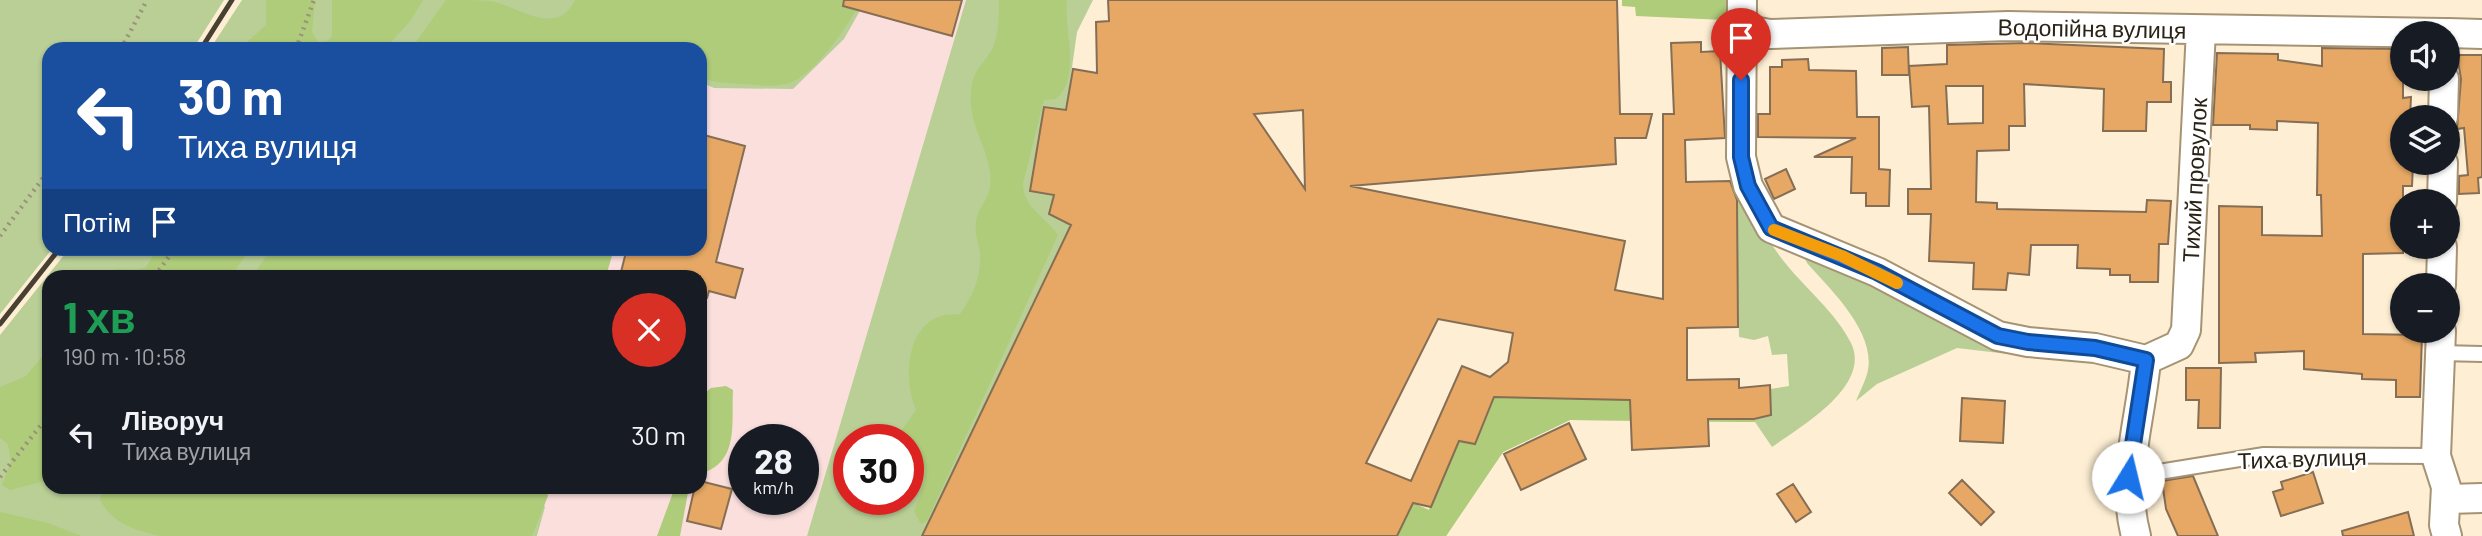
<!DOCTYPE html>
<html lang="uk">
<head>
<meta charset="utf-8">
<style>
  body { margin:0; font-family:Barlow,sans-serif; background:#20242c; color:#f1f3f6; height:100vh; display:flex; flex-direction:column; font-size:26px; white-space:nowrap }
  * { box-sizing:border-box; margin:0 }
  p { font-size:23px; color:#9ea1a6 }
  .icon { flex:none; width:38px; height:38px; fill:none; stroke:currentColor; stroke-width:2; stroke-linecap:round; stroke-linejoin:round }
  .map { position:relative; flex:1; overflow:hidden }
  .side { position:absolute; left:42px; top:270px; width:665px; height:224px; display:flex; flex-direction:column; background:#171b24; border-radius:21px; box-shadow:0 2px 5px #0004 }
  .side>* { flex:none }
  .banner { position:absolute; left:42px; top:42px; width:665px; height:214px; border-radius:21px; box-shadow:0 2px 5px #0004; background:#1a4fa0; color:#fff; overflow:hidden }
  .tools { position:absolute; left:2390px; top:21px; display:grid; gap:14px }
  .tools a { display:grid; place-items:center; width:70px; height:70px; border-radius:50%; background:#171b24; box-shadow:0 2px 5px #0004; font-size:35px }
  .speed { position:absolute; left:728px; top:424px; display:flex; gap:14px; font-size:35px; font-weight:700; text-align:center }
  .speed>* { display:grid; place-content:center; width:91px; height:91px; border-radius:50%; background:#171b24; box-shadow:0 2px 5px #0004; line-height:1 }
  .speed small { font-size:18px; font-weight:400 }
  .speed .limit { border:10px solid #d22; background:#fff; color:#111 }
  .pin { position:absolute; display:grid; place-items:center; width:60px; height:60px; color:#fff; margin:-72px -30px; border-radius:50% 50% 50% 0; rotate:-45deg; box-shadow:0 0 7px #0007 }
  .pin .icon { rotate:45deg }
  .me { position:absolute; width:77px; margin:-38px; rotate:9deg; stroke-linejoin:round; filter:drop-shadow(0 0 5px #0008) }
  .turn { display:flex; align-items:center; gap:24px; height:147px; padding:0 21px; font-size:32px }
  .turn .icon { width:91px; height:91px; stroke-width:2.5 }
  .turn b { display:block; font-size:49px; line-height:60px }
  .then { display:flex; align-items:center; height:66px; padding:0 21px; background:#0003; gap:14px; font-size:26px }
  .round { display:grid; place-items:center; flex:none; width:74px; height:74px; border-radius:37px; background:#20242c }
  .overview { display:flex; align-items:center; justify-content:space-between; height:119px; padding:0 21px }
  h1 { font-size:42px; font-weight:700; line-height:52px; color:#1e9e55 }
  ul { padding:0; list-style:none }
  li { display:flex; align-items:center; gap:21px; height:91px; padding:0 21px }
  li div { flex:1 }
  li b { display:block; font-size:26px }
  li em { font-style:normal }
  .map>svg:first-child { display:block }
  .industrial { fill:#fadfdd; fill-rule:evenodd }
  .green { fill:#b9cf96; fill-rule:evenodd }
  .forest { fill:#aecc7a }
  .building { fill:#e6a864; stroke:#866e55; stroke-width:2; fill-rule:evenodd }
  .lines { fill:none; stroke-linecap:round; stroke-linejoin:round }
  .lane-casing { stroke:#a59374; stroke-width:18 }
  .street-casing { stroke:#a59374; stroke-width:32 }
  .path { stroke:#9c917c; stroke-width:4.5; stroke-dasharray:2 5; stroke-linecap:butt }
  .lane { stroke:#fff; stroke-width:14 }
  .street { stroke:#fff; stroke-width:28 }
  .rail { stroke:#484031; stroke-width:5 }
  .route-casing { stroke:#114b97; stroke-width:18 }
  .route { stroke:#1a73e8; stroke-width:12 }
  .slow { stroke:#f59e0b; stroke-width:12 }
  .labels { text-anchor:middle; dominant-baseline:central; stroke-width:5; stroke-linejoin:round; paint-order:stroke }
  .street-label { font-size:23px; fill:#2a2316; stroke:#fff }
</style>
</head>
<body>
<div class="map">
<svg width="2482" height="536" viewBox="0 0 2482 536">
  <rect width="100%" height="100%" fill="#feefd4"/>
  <path class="industrial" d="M866,0H966L807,536H537L545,507L540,498L543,487L700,486V276H599L606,249L700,248V82L714,88ZM744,439H803V499H744Z"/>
  <path class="green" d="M0,0H224L193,49H49V248L52,249L0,314Z
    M242,0H866L844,39L793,89L714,88L700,82V49H210Z
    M966,0H1093L1077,32L1066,110L1044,107L1030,190L1054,195L1049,214L1071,225L922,536H807ZM849,439H908V499H849Z
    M1736,181C1752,209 1766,240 1786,264C1807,290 1836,313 1851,343C1872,386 1800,427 1772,447L1755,422L1570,420L1503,452L1446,536H1397L1413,503L1429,510L1459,441L1475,444L1494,397L1733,419L1771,415L1770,389L1789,386L1787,354L1772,355L1768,336L1754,340L1739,337Z
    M69,249H606L599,276H49V486L543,487L540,498L545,507L537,536H0V335Z
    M1807,252L2044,352L2008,354L1957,348L1877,384L1856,401C1860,391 1866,380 1868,370C1875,331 1830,289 1807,263L1804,257Z"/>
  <path class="forest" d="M266,0H315L312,32L318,42L328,41L332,36V0H423L411,20L385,49H239L266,25Z
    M446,0C460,0 477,0 491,1C520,7 557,38 575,0H862C848,25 819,70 792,82C779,88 757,85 743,84C728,83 714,83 700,77V49H411Z
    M999,0H1067C1063,29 1082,76 1056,99L1044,100L1023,183C1023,208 1045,216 1058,235L927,521L921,524L914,511L925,480V468L908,456V439L897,437L916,410C904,383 905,330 938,317C945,314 954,315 960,314C972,298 982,275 980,254C979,244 974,232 976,222C979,202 993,201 990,172C985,138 966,124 972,84C975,68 986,61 993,48C999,33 999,15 999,0Z
    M1622,0H1730L1729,14L1724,20L1636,16L1635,7L1622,6Z
    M158,249V248L250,249L231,276H103C114,264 130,273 145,268Z
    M271,249V248L614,249L606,276H253Z
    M49,348V480L10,490L2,485L11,462L8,444L0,438V387L26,376Z
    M726,386L733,390C731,424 740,462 700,474V397L711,388Z
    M1494,397L1671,401L1733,411V419H1754L1755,422L1570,420L1503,452L1446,536H1397L1413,503L1429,510L1459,441L1475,444Z
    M103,486H546L548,496L532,536H160C135,530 113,524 100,500Z
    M675,487H689L680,536H657Z
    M0,512L48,523L82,536H0Z"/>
  <path class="building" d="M844,0H962L952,36L843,6Z
    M1108,0H1617L1620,114H1652L1646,138H1615L1616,164L1350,186L1625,241L1615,290L1663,299V114H1674L1671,43L1701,42V52L1720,51L1725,138L1685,140L1686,182L1730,181L1737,200L1738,327L1687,328V380L1739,379V388L1770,385L1771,415L1754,419H1708L1709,446L1632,450L1630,400L1494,397L1475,444L1459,441L1431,507L1413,503L1397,536H922L1071,225L1049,214L1054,195L1030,191L1044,107L1066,110L1073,69L1097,73L1096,22L1109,21ZM1303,110L1305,189L1254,114ZM1438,319L1513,333L1508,362L1490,377L1462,366L1411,481L1366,463Z
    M2027,43L2164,49L2163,82H2171V102H2147L2146,131H2103L2104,89L2024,84L2025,126H2009V150L1977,151L1976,202L1997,203V209L2146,212L2147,200L2171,201L2168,244H2159L2158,282H2130V275H2110V269L2077,268L2078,245H2031L2029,275L2008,273L2006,290L1973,289L1974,263L1929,261L1931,214H1908V189H1931L1929,106L1912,107L1909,66L1947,64V45ZM1946,86H1983V123L1948,124Z
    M1908,47L1909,75H1882V48Z
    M2322,48L2403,49V98L2411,97L2410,117H2403V164H2413L2412,186H2403V253L2363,254V334L2422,335L2420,397H2396V380L2362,379V374L2304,369V351L2255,353L2256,362L2219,363V206L2262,207V235L2322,236L2321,195H2317L2318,123L2277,121V130L2250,129V125H2213L2217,53L2278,54V60L2322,66Z
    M2457,55H2482V177L2478,178L2479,193L2459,194V176L2468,175L2464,128L2457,129L2461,79Z
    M1808,59L1809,70L1856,71L1857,117H1879V169L1890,170L1889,206H1866V193H1851L1852,157H1814L1856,138L1758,137V114H1770V67H1782V60Z
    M700,134L745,146L716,262L743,269L735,298L709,291L707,298L700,297V276H620L627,248H700Z
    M1786,169L1795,189L1774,199L1765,179Z
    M2186,368H2221L2220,428H2198L2199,400H2186Z
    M1962,398L2005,401L2003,443L1960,441Z
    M1569,423L1586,459L1521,490L1504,454Z
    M2313,472L2323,503L2281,516L2273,492L2283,489L2281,482Z
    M2193,476L2218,536H2178L2166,509L2162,481Z
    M1962,480L1994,512L1981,525L1949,493Z
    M700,481L732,489L721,529L687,521L695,486H700Z
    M1793,484L1811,512L1796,522L1777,494Z
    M2408,512L2414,536H2343L2342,531Z"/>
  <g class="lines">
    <defs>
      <path id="lane" d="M2440,353L2482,354
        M2128,477L2264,455L2436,456"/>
      <path id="street" d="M1742,0L1741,157L1748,186L1771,228L1877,272L1998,336L2028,342L2095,348L2146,360L2179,345L2186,330L2201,30
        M1741,29L1770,34L2008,26L2444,33
        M2448,33L2482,34
        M2443,117L2444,79
        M2442,201L2443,163
        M2441,285L2442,247
        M2441,331L2436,456L2446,487L2444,525L2447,536
        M2448,499L2482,498
        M2136,536C2120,477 2141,420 2146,360"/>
    </defs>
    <use href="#lane" class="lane-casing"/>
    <use href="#street" class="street-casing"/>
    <path class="path" d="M121,49L147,0
      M296,49L314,0
      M0,236L49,170
      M155,276L175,248
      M0,477L49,415"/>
    <use href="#lane" class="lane"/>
    <use href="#street" class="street"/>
    <path class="rail" d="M201,49L232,0
      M0,324L60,248"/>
  </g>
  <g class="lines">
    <defs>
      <path id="route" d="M1741,80V157L1748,186L1771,228L1877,272L1998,336L2028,342L2095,348L2146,360L2128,477"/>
    </defs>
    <use href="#route" class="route-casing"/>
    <use href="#route" class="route"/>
    <path class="slow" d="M1774,230L1842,256L1897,283"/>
  </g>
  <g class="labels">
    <g class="street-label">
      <text transform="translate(2092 28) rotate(1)">Водопійна вулиця</text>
      <text transform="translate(2194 180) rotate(-87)">Тихий провулок</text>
      <text transform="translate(2302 458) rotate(-2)">Тиха вулиця</text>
    </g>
  </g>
</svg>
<div class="tools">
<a><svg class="icon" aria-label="sound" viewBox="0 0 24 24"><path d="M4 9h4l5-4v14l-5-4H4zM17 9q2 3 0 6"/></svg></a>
<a><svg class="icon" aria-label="layers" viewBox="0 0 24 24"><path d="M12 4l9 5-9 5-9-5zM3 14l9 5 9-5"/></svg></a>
<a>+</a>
<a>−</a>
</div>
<div class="speed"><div>28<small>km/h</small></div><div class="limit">30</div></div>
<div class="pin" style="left:1741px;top:80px;background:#d93025"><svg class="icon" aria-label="arrive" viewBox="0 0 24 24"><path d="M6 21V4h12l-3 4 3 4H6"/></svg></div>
<svg class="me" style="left:2128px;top:477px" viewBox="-20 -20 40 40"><circle r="19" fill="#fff"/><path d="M0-13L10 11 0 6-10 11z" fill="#1a73e8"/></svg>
<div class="banner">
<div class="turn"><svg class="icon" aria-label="left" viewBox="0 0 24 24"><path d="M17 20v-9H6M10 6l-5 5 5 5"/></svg><div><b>30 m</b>Тиха вулиця</div></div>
<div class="then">Потім<svg class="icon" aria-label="arrive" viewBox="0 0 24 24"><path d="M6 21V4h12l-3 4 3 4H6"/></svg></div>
</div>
<section class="side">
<div class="overview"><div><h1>1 хв</h1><p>190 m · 10:58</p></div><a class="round" style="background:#d93025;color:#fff"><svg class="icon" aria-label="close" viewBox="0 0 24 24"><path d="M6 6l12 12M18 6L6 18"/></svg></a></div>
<ul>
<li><svg class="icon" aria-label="left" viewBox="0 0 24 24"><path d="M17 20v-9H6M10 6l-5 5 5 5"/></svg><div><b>Ліворуч</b><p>Тиха вулиця</p></div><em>30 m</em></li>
</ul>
</section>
</div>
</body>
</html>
